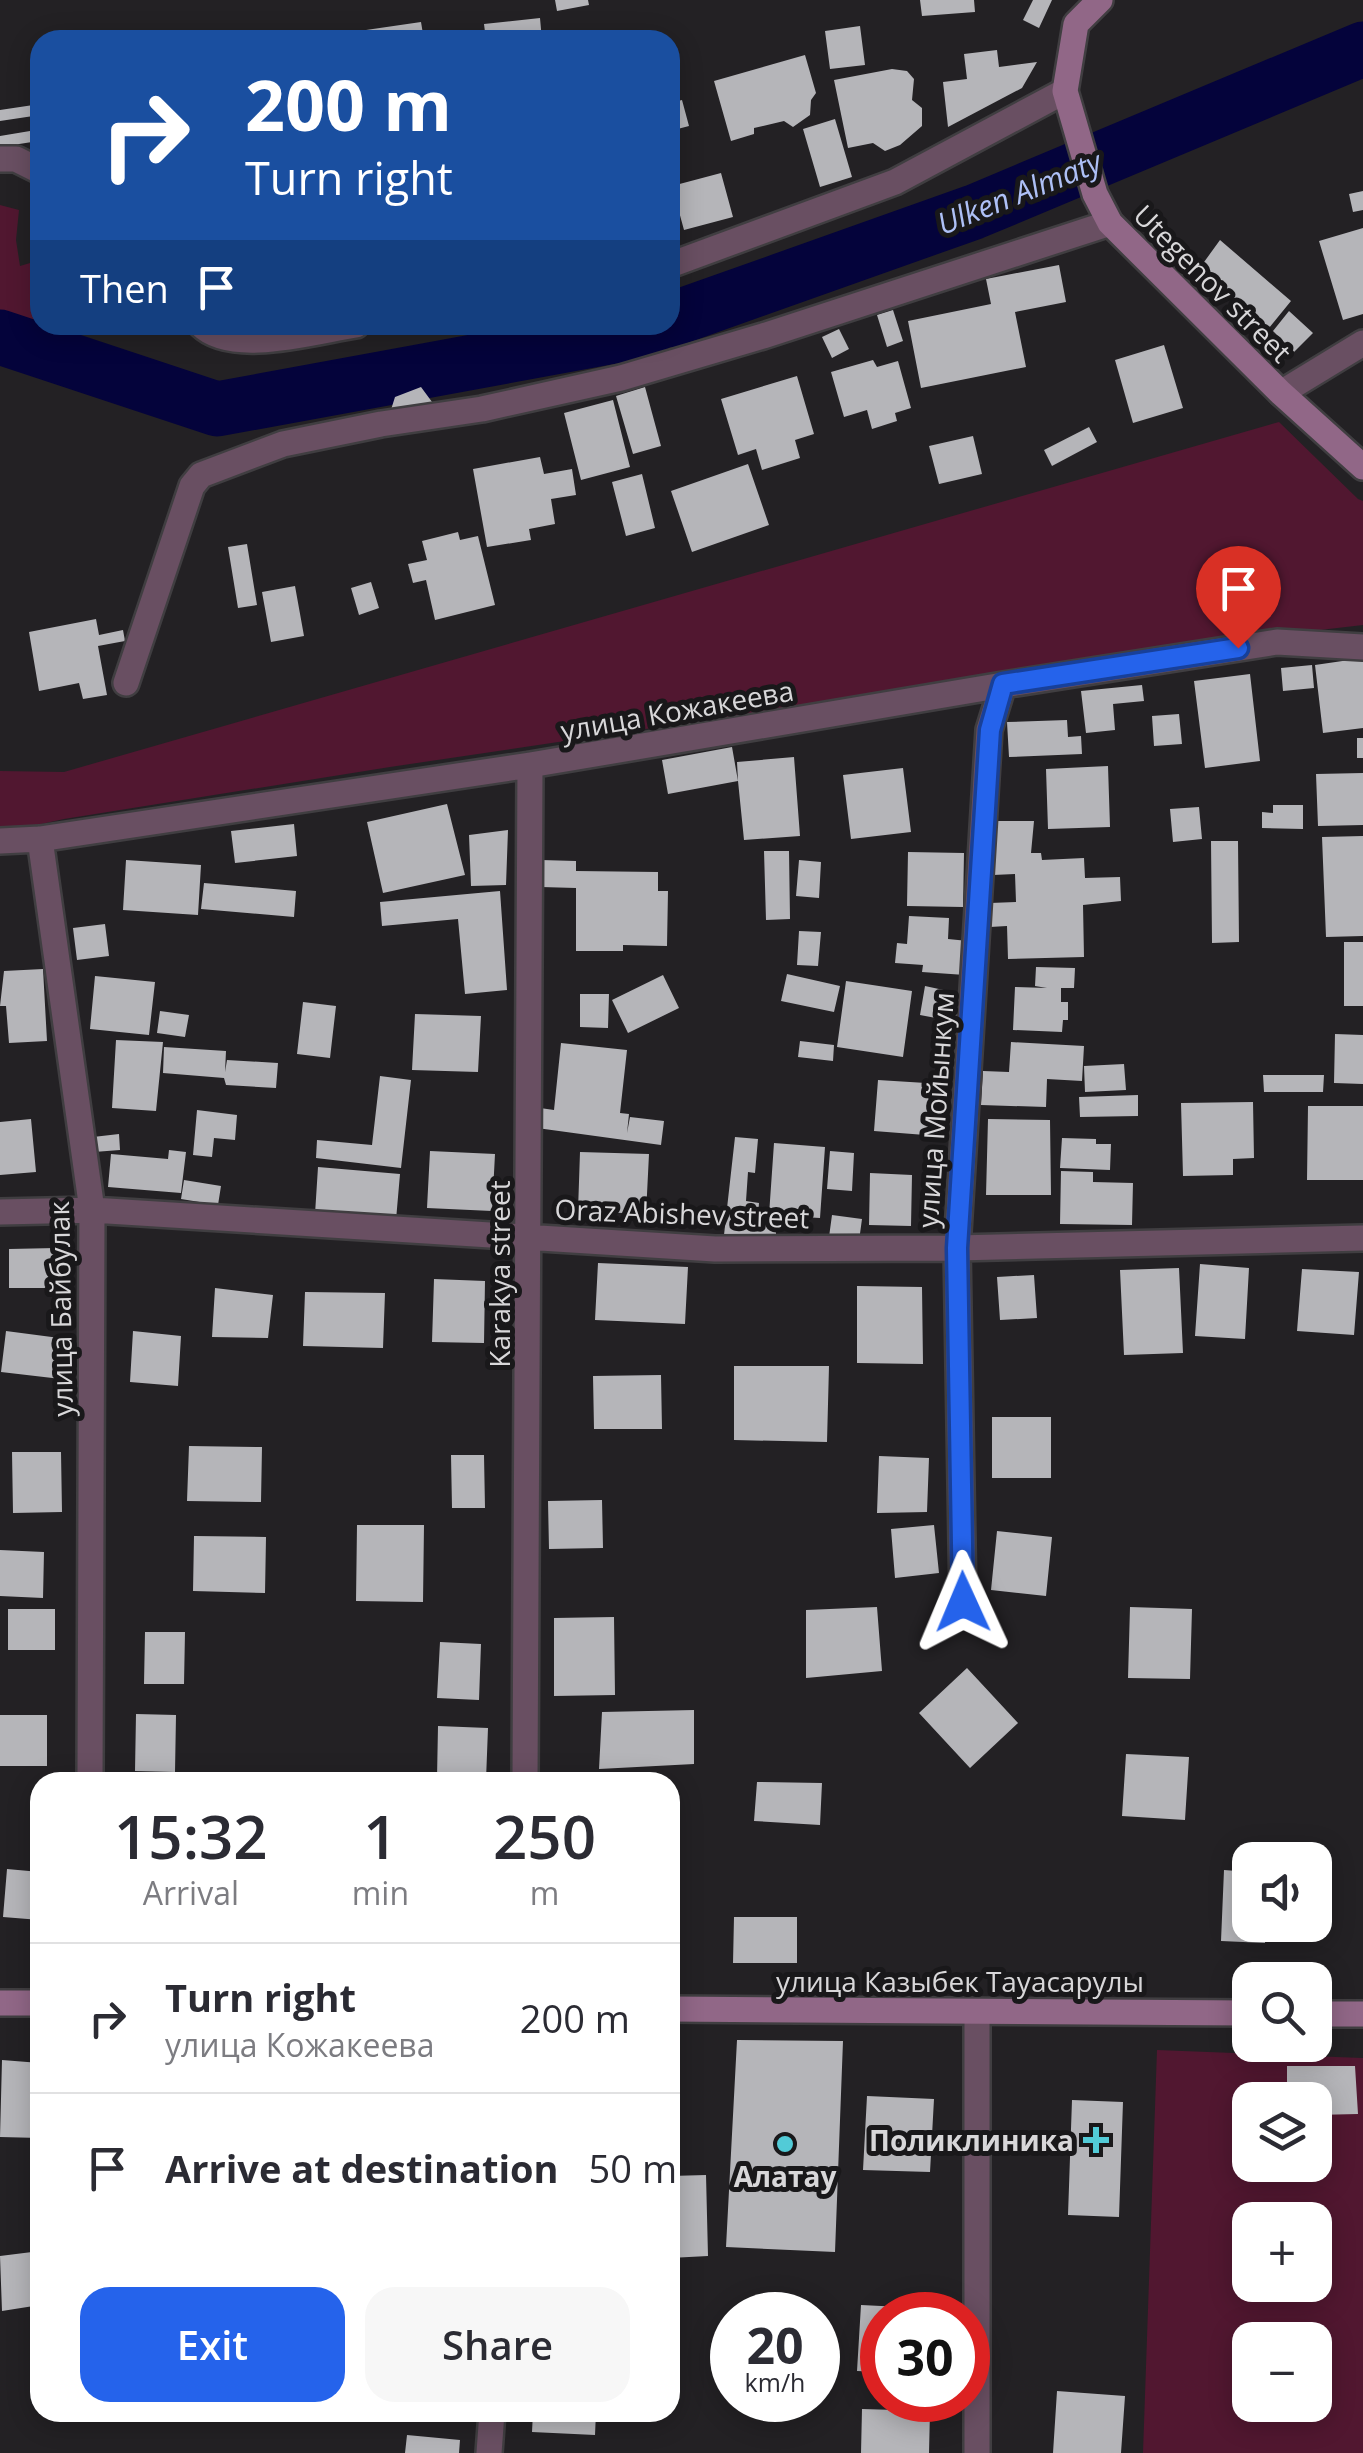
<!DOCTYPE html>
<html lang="en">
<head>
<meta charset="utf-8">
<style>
  body { margin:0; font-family:"Open Sans",sans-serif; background:#f7f7f7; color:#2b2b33; height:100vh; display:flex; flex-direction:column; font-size:38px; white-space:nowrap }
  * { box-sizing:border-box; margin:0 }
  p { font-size:32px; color:#7c7c81 }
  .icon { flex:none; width:55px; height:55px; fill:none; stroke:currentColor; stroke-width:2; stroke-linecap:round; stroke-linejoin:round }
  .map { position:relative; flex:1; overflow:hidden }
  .drawer { position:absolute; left:30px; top:1772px; width:650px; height:650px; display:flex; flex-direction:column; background:#fff; border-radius:30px; box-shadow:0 5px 25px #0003 }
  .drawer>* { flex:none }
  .top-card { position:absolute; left:30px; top:30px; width:650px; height:305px; border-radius:30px; box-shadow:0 5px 25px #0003; background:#1a4fa0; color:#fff; overflow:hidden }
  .controls { position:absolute; left:1232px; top:1842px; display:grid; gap:20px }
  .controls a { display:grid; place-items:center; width:100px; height:100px; border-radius:20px; background:#fff; box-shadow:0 5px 25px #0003; font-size:50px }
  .speed { position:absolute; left:710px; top:2292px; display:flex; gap:20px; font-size:50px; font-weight:700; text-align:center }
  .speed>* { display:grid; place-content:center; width:130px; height:130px; border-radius:50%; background:#fff; box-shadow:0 5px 25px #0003; line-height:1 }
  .speed small { font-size:25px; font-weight:400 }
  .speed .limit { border:15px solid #d22; background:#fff; color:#111 }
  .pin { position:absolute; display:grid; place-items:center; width:85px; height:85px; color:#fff; margin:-102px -42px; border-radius:50% 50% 50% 0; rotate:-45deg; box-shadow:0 0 10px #0007 }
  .pin .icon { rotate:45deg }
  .me { position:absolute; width:110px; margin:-55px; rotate:359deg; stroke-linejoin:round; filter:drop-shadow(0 0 8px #0008) }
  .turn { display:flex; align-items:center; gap:35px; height:210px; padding:0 50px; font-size:45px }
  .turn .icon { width:130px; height:130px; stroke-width:2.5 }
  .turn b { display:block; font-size:70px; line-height:85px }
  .then { display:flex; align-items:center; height:95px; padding:0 50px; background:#0003; gap:20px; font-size:38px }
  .eta { display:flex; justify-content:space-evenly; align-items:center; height:170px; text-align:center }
  .eta b { font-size:60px; font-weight:600; line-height:70px }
  .cta { display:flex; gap:20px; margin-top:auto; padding:20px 50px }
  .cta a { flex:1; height:115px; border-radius:30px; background:#2563eb; color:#fff; font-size:40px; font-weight:600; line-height:115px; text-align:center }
  .cta a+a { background:#f7f7f7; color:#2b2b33 }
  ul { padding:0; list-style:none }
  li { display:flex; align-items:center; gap:30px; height:150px; padding:0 50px; border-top:2px solid #e1e1e2 }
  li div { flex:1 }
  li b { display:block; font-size:38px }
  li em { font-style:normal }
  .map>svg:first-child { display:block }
  .green { fill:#511730; fill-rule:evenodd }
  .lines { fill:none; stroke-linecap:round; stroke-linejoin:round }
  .river { stroke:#04033b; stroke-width:55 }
  .building { fill:#b5b5b9 }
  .street-casing { stroke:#403e41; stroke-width:30 }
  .secondary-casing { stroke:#403e41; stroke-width:30 }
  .street { stroke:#694f62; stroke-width:25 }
  .secondary { stroke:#916787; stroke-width:25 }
  .route-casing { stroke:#184099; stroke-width:25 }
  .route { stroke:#2563eb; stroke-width:18 }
  .poi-dot { fill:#52cbd7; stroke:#19181a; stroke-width:4 }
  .labels { text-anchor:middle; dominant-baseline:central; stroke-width:10; stroke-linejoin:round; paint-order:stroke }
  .street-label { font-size:28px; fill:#d8d7d9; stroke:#19181a }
  .poi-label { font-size:28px; font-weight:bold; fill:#d8d7d9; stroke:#19181a; text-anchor:end }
  .water-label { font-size:30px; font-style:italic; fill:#aec0f6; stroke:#19181a }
</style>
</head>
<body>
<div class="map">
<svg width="1363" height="2453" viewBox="0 0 1363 2453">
  <rect width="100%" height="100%" fill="#232124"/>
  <path class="green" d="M0,205L19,210L16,240L20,266L40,260V325H73L69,330L68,343L0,325Z
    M1279,422L1358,499L1363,501V625L1277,635L390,767L64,819L0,833V771L64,772Z
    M1157,2050L1363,2058V2453H1143ZM1250,2100H1315V2165H1250ZM1250,2220H1315V2285H1250ZM1250,2340H1315V2405H1250Z"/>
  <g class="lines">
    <path class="river" d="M670,320L974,212L1363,49
      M0,337L217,409L620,335L654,325"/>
  </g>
  <path class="building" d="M555,0H588L589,5L557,11Z
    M920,0H974L975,12L922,16Z
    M1033,0H1052L1039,28L1023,20Z
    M540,18L542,40H486L484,24Z
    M421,22L424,40H367L366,30Z
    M860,26L865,65L830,69L825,31Z
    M997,50L999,67L1037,62L1022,88L948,127L943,82L967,79L964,54Z
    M805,55L816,93L811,100L810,115L793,127L784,121L754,128V134L731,141L714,81Z
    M892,69L907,71L914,79L912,100L922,108V126L900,145L885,151L873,143L848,148L834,80Z
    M682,100L689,126L670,131V103Z
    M40,104V115L0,121V110Z
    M835,119L852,177L820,187L803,129Z
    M30,131L32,142L0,147V136Z
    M721,173L733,217L684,230L672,186Z
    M1363,191V210L1353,212L1349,194Z
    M1363,228V314L1343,320L1319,241Z
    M1220,240L1291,301L1269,328L1199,269Z
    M1059,265L1066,302L1015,312L1026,367L921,388L908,321L991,304L986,279Z
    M893,310L903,341L887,347L877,315Z
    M1289,311L1313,333L1294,352L1273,331Z
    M839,329L849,349L832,358L822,337Z
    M1164,345L1183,408L1133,423L1115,360Z
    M873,360L877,367L898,361L911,408L895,413L897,421L872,429L867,410L844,417L831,372Z
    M797,376L814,434L795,440L800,458L762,470L756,449L738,455L721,399Z
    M421,387L435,406L389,416L395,397Z
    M645,387L661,446L633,454L616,396Z
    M613,400L630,467L581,480L564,413Z
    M1089,427L1097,442L1052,466L1044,450Z
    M973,436L982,474L939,484L929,446Z
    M540,457L544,474L572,469L576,495L551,499L555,524L529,529L531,540L487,547L473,469Z
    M748,464L769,525L692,552L671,491Z
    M642,474L655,528L626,536L612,482Z
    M458,532L460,540L478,536L495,605L435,620L426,580L413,583L408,564L427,560L422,541Z
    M247,544L257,605L238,608L228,547Z
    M371,582L379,608L359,615L351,588Z
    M295,586L304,636L271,642L262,592Z
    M96,619L99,635L123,630L125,641L98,646L107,695L83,699L79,683L39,691L29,632Z
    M1363,658V728L1323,733L1315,665Z
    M1312,665L1314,688L1283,691L1281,668Z
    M1250,674L1260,761L1205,768L1194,681Z
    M1142,685L1144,701L1113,704L1115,730L1086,733L1081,691Z
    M1179,714L1182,744L1154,746L1152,716Z
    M1067,720L1068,737L1081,736L1082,754L1009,757L1007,722Z
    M1357,738H1363V758H1357Z
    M732,747L738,781L737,762L794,757L800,836L744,840L738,781L668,794L662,760Z
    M1108,766L1110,827L1048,829L1046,769Z
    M903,768L911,832L851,839L843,775Z
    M1363,773V825L1318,826L1316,774Z
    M447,804L465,875L383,893L367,822Z
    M1273,805H1303V829L1262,828V812L1273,813Z
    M1199,807L1202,839L1173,842L1170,809Z
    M995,821H1034L1031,853H1041L1042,860L1084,858L1085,878L1120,877L1121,901L1083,905L1084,957L1008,959L1007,926L990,927V903L1016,902L1015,874L993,875Z
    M294,824L297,856L235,863L231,831Z
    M508,830L506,885L471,886L469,835Z
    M1363,836V936L1326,937L1322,837Z
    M1211,841H1238L1239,942L1212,943Z
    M764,851H789L790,919L766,920Z
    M908,852L964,853L963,907L907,906Z
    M126,860L201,865L198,915L123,910Z
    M541,860L576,861V871L658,872V891H668L667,946L623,945V951H576V888L541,887Z
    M799,860L821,862L819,898L796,896Z
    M204,883L296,891L294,917L201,909Z
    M500,891L507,990L465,994L458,919L382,926L380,902Z
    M909,916L949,918L948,939L968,941L965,975L922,972L923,965L895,963L897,943L907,944Z
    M105,924L109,956L77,960L73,928Z
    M799,931L821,932L818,966L797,965Z
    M1344,942H1363V1006H1344Z
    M1036,967L1075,968L1074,988H1061V1002H1068V1020H1063L1062,1032L1013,1030L1015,987L1047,988L1035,986Z
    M43,969L47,1041L9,1043L6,1006H0L4,971Z
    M787,974L840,986L834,1012L781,1001Z
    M663,975L679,1008L628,1033L612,1000Z
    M95,976L155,982L149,1035L90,1029Z
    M846,981L912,991L903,1057L837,1047Z
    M925,986L962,994L957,1022L920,1015Z
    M580,994H609L608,1028L580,1027Z
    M303,1002L336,1006L330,1058L297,1054Z
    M160,1011L189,1015L185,1037L157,1033Z
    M415,1014L481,1016L478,1072L412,1070Z
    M1335,1034L1363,1035V1084L1334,1083Z
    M116,1040L163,1042L156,1111L112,1108Z
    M800,1041L834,1045L833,1061L798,1057Z
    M1011,1042L1084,1046L1082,1081L1047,1079L1046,1107L981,1105L983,1071L1009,1072Z
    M561,1043L627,1050L620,1113L629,1114L627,1133L630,1117L664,1121L661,1145L537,1128L540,1108L554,1110Z
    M164,1047L226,1051L225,1072L227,1060L278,1063L276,1088L226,1085L224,1078L163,1073Z
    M1124,1064L1126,1090L1085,1092L1084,1066Z
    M1263,1075H1324L1323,1092H1264Z
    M380,1076L411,1080L401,1168L316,1158L317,1140L372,1145Z
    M878,1080L942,1084L938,1136L874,1131Z
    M1138,1095V1116L1080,1117L1079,1097Z
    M1253,1102L1254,1158L1233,1159V1175L1183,1176L1181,1103Z
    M1308,1106H1363V1180H1307Z
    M197,1110L237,1115L235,1140L214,1138L212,1157L193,1155Z
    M31,1119L36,1172L0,1175V1122Z
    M988,1119L1050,1120L1051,1195H986Z
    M119,1134L120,1150L94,1152L93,1137Z
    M735,1137L758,1139L755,1173L748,1172L746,1201L759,1203L758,1217H776V1237L724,1235Z
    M1062,1138L1096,1139V1144H1111L1110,1170L1060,1168Z
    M774,1143L825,1147L820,1218L769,1215Z
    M169,1150L186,1152L181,1193L108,1187L111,1154L168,1159Z
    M430,1151L495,1154L492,1211L427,1208Z
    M830,1151L854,1153L852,1191L827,1189Z
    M580,1152L649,1154L646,1214L578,1211Z
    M318,1167L400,1174L396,1220L315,1214Z
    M1061,1171L1093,1172V1182L1133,1183L1132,1225L1060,1224Z
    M870,1173L912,1175L911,1226L869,1225Z
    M184,1180L221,1186L218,1205L181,1199Z
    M832,1215L862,1219L859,1241L829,1237Z
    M56,1248L57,1288H9V1249Z
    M598,1263L688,1267L685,1324L595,1320Z
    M1200,1264L1249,1268L1245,1339L1195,1336Z
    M1179,1268L1183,1353L1124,1355L1120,1270Z
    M1302,1269L1359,1272L1354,1335L1297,1331Z
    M1034,1275L1037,1318L1000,1320L997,1277Z
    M434,1279L485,1281L484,1343L432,1342Z
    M857,1286L922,1287L923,1364L857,1363Z
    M215,1288L273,1295L268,1338L212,1337Z
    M305,1292L385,1293L383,1348L303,1346Z
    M6,1331L67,1339L61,1379L1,1372Z
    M133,1331L181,1336L178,1386L130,1382Z
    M734,1366H829L827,1442L734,1440Z
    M661,1375L662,1429H594L593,1376Z
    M992,1417H1051V1478H992Z
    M189,1446L262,1447L261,1502L187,1501Z
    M12,1452H61L62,1512L13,1513Z
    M451,1455H484L485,1508H452Z
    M879,1456L929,1458L927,1512L877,1513Z
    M602,1500L603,1548L549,1549L548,1501Z
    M357,1525H424L423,1602L356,1601Z
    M934,1525L939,1573L895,1578L891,1529Z
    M997,1531L1052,1537L1046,1596L991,1590Z
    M194,1536L266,1537L265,1593L193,1591Z
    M0,1550L44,1552L43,1598L0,1596Z
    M877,1607L882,1671L806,1678V1610Z
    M1130,1607L1192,1609L1190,1679L1128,1678Z
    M8,1609H55V1650H8Z
    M614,1617L615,1695L554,1696V1618Z
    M145,1632H185L184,1684H144Z
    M440,1642L481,1644L479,1700L437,1698Z
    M967,1668L1018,1723L970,1768L919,1713Z
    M694,1710V1764L599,1769L602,1712Z
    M136,1714L176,1715L175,1772L135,1771Z
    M0,1715H47V1766H0Z
    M438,1726L488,1728L486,1780L437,1778Z
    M1126,1754L1189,1757L1185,1820L1122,1816Z
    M757,1782L822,1783L820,1825L754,1821Z
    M1286,1847L1327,1849L1324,1919L1315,1918V1860H1285Z
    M7,1869L40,1872V1920L3,1917Z
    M1224,1870L1250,1872V1925H1266L1265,1943L1221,1941Z
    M734,1917H797V1963H733Z
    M737,2040L843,2041L835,2252L726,2247Z
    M2,2060L40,2063V2138L0,2137Z
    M1287,2066H1355L1358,2114L1315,2115V2100H1287Z
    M867,2096L934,2099L930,2172L863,2170Z
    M1072,2100L1123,2102L1119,2217L1068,2215Z
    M706,2175L708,2256L670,2258V2176Z
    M40,2251V2305L2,2311L0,2256Z
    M861,2305L922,2308V2315H882V2372L857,2371Z
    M818,2319H826L821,2383H818Z
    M1057,2391L1125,2396L1121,2453H1053Z
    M862,2409L930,2411L929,2453H861Z
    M533,2412H596L595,2435L532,2432Z
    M407,2435L460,2440L459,2453H405Z"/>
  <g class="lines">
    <defs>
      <path id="street" d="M0,159H16L40,171
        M670,265L895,182L1065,91
        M201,325C232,356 316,331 356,325
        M1281,393L1363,343
        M126,683L192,486L201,475L283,444L381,424L482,409L621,378L763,336L1110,223
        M40,839L92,1210L90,1782
        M0,841L40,839L530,765L1003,685L1277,642L1363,647
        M0,1212L92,1210L715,1249L957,1248L1363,1238
        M963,1602L957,1248L989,730L1003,685
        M525,1782L530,765
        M977,2012V2453
        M489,2453L492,2412"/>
      <path id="secondary" d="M1100,0L1076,24L1065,91L1095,194L1110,223L1281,393L1363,467
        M0,2003H40
        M670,2009L1250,2013
        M1315,2014H1363"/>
    </defs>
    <use href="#street" class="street-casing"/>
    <use href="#secondary" class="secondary-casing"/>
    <use href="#street" class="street"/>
    <use href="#secondary" class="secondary"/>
  </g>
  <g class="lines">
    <defs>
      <path id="route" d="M963,1602L957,1248L990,730L1003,684L1238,648"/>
    </defs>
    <use href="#route" class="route-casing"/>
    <use href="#route" class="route"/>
  </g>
  <g class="poi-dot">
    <path d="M1091 2125h10v10h10v10h-10v10h-10v-10h-10v-10h10z"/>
    <circle cx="785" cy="2144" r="10"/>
  </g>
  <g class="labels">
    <g class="street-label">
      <text transform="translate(1213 283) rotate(45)">Utegenov street</text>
      <text transform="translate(677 710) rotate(-10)">улица Кожакеева</text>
      <text transform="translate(935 1110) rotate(-86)">улица Мойынкум</text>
      <text transform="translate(682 1213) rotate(2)">Oraz Abishev street</text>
      <text transform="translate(499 1274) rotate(-90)">Karakya street</text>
      <text transform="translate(60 1309) rotate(-91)">улица Байбулак</text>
      <text x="960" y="1981">улица Казыбек Тауасарулы</text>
    </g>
    <g class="poi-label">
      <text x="1074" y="2140">Поликлиника</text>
      <text x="785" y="2176" text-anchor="middle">Алатау</text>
    </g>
    <g class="water-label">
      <text transform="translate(1019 192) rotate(-22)">Ulken Almaty</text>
    </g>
  </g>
</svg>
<div class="controls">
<a><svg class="icon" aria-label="sound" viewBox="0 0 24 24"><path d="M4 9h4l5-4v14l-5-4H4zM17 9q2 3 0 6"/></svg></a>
<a><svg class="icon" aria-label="search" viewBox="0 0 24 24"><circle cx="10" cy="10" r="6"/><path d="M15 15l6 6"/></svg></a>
<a><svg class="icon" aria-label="layers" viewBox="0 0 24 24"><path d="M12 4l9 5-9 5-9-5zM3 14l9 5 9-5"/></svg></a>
<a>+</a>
<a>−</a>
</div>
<div class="speed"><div>20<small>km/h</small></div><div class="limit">30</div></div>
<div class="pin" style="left:1238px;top:648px;background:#d93025"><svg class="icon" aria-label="arrive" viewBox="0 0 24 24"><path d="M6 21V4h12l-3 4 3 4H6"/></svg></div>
<svg class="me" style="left:963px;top:1602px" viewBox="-20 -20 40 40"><path d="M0-17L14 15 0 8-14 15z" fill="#2563eb" stroke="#fff" stroke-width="4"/></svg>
<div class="top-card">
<div class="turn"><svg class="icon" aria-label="right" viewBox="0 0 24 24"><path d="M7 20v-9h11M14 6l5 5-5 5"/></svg><div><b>200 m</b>Turn right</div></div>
<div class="then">Then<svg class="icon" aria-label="arrive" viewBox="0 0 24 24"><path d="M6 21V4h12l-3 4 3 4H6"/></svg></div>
</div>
<section class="drawer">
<div class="eta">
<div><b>15:32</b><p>Arrival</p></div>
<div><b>1</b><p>min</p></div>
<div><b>250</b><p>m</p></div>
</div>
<ul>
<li><svg class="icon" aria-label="right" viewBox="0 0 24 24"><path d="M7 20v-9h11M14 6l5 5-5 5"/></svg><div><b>Turn right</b><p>улица Кожакеева</p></div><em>200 m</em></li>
<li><svg class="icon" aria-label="arrive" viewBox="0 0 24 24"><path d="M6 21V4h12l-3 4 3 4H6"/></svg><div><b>Arrive at destination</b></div><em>50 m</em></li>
</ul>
<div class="cta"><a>Exit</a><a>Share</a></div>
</section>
</div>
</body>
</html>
